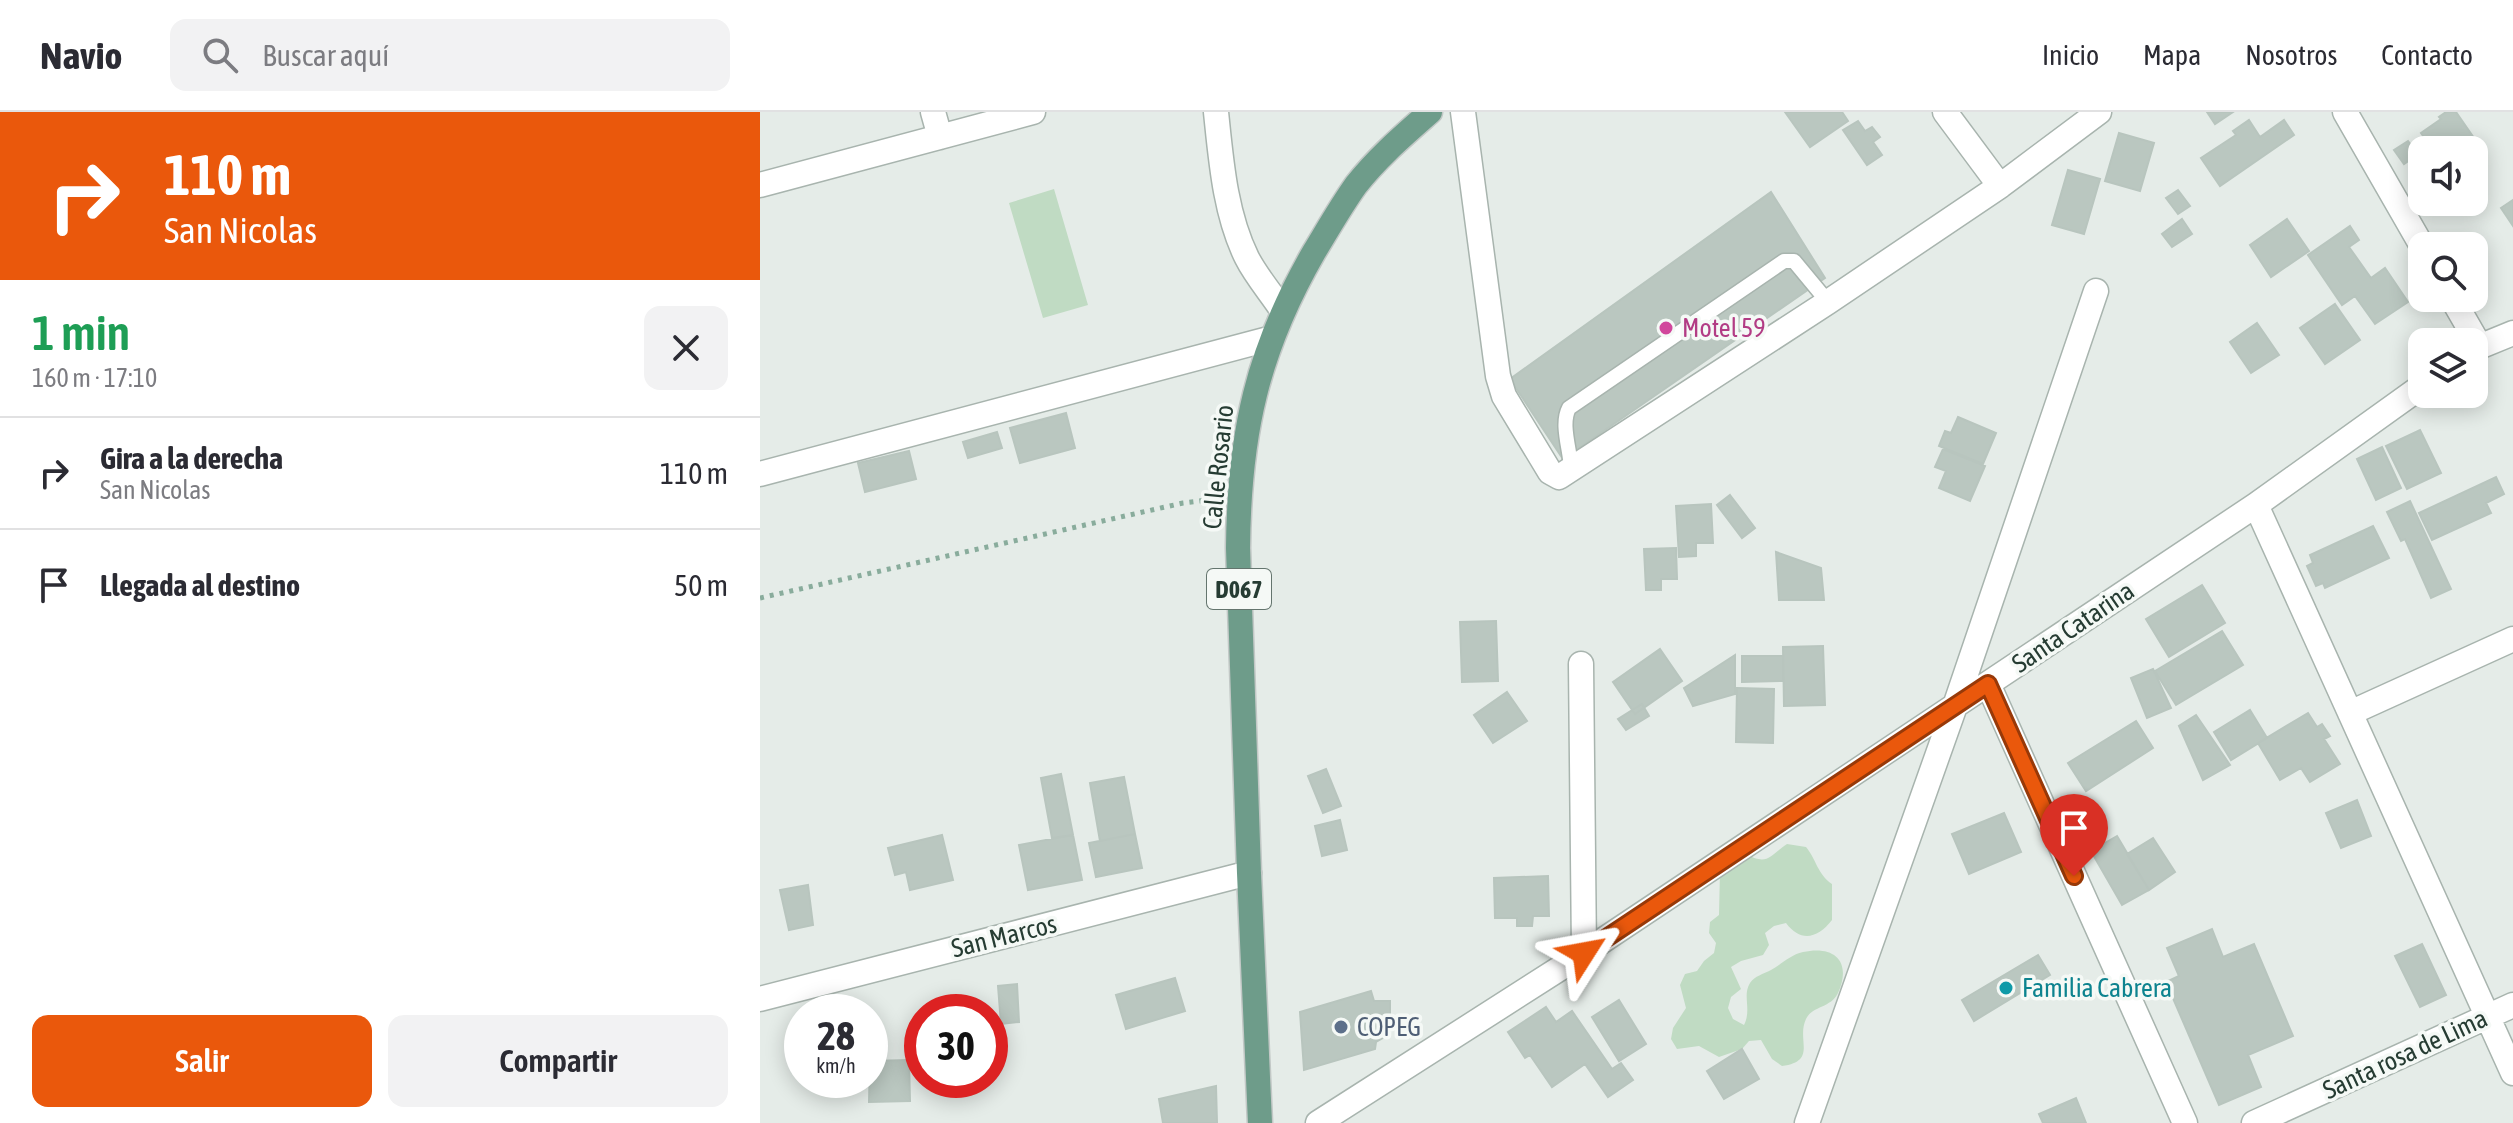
<!DOCTYPE html>
<html lang="es">
<head>
<meta charset="utf-8">
<style>
  body { margin:0; font-family:"Asap Condensed",sans-serif; background:#f2f2f3; color:#2b2b33; height:100vh; display:flex; flex-direction:column; font-size:30px; white-space:nowrap }
  * { box-sizing:border-box; margin:0 }
  p { font-size:26px; color:#7c7c81 }
  .icon { flex:none; width:44px; height:44px; fill:none; stroke:currentColor; stroke-width:2; stroke-linecap:round; stroke-linejoin:round }
  .map { position:relative; flex:1; overflow:hidden }
  .details { display:flex; flex-direction:column; background:#fff; width:760px }
  .details>* { flex:none }
  .hud { background:#ea580c; color:#fff; overflow:hidden }
  .buttons { position:absolute; left:1648px; top:24px; display:grid; gap:16px }
  .buttons a { display:grid; place-items:center; width:80px; height:80px; border-radius:16px; background:#fff; box-shadow:0 4px 20px #0003; font-size:40px }
  .speed { position:absolute; left:24px; top:882px; display:flex; gap:16px; font-size:40px; font-weight:700; text-align:center }
  .speed>* { display:grid; place-content:center; width:104px; height:104px; border-radius:50%; background:#fff; box-shadow:0 4px 20px #0003; line-height:1 }
  .speed small { font-size:20px; font-weight:400 }
  .speed .limit { border:12px solid #d22; background:#fff; color:#111 }
  .pin { position:absolute; display:grid; place-items:center; width:68px; height:68px; color:#fff; margin:-82px -34px; border-radius:50% 50% 50% 0; rotate:-45deg; box-shadow:0 0 8px #0007 }
  .pin .icon { rotate:45deg }
  .me { position:absolute; width:88px; margin:-44px; rotate:56deg; stroke-linejoin:round; filter:drop-shadow(0 0 6px #0008) }
  .turn { display:flex; align-items:center; gap:28px; height:168px; padding:0 32px; font-size:36px }
  .turn .icon { width:104px; height:104px; stroke-width:2.5 }
  .turn b { display:block; font-size:56px; line-height:68px }
  .round { display:grid; place-items:center; flex:none; width:84px; height:84px; border-radius:16px; background:#f2f2f3 }
  .overview { display:flex; align-items:center; justify-content:space-between; height:136px; padding:0 32px }
  h1 { font-size:48px; font-weight:600; line-height:60px; color:#1e9e55 }
  .action { display:flex; gap:16px; margin-top:auto; padding:16px 32px }
  .action a { flex:1; height:92px; border-radius:16px; background:#ea580c; color:#fff; font-size:32px; font-weight:600; line-height:92px; text-align:center }
  .action a+a { background:#f2f2f3; color:#2b2b33 }
  ul { padding:0; list-style:none }
  li { display:flex; align-items:center; gap:24px; height:112px; padding:0 32px; border-top:2px solid #e1e1e2 }
  li div { flex:1 }
  li b { display:block; font-size:30px }
  li em { font-style:normal }
  header { display:flex; align-items:center; gap:48px; box-sizing:border-box; height:112px; padding:0 40px; background:#fff; border-bottom:2px solid #e1e1e2 }
  header strong { font-size:38px }
  nav { display:flex; gap:44px; margin-inline-start:auto; font-size:28px }
  .search { width:560px; height:72px; background:#f2f2f3; display:flex; align-items:center; gap:20px; box-sizing:border-box; padding:0 28px; border-radius:16px; color:#7c7c81; font-size:30px }
  main { display:flex; flex:1; min-height:0 }
  .map>svg:first-child { display:block }
  .green { fill:#c0dbc3 }
  .building { fill:#bac7c0; stroke:#b8c5be; stroke-width:2 }
  .lines { fill:none; stroke-linecap:round; stroke-linejoin:round }
  .service-casing { stroke:#a8b4ae; stroke-width:17 }
  .minor-casing { stroke:#a8b4ae; stroke-width:27 }
  .primary-casing { stroke:#c2c8c6; stroke-width:27 }
  .path { stroke:#89ac9c; stroke-width:5; stroke-dasharray:4 6; stroke-linecap:butt }
  .service { stroke:#fff; stroke-width:14 }
  .minor { stroke:#fff; stroke-width:24 }
  .primary { stroke:#6e9c8a; stroke-width:24 }
  .route-casing { stroke:#983908; stroke-width:20 }
  .route { stroke:#ea580c; stroke-width:14 }
  .hotel-dot { fill:#d1479c; stroke:#f5f9f6; stroke-width:3 }
  .culture-dot { fill:#0f9aa8; stroke:#f5f9f6; stroke-width:3 }
  .service-dot { fill:#5c6f8a; stroke:#f5f9f6; stroke-width:3 }
  .labels { text-anchor:middle; dominant-baseline:central; stroke-width:7; stroke-linejoin:round; paint-order:stroke }
  .shield { fill:#f5f9f6; stroke:#64756e; stroke-width:2 }
  .shield-label { font-size:24px; font-weight:bold; fill:#263c33 }
  .hotel-label { font-size:26px; fill:#b23c85; stroke:#f5f9f6; text-anchor:start }
  .street-label { font-size:26px; fill:#263c33; stroke:#f5f9f6 }
  .culture-label { font-size:26px; fill:#0d838f; stroke:#f5f9f6; text-anchor:start }
  .service-label { font-size:26px; fill:#4e5e75; stroke:#f5f9f6; text-anchor:start }
</style>
</head>
<body>
<header>
<strong>Navio</strong>
<div class="search"><svg class="icon" aria-label="search" viewBox="0 0 24 24"><circle cx="10" cy="10" r="6"/><path d="M15 15l6 6"/></svg>Buscar aquí</div>
<nav><a>Inicio</a><a>Mapa</a><a>Nosotros</a><a>Contacto</a></nav>
</header>
<main>
<section class="details">
<div class="hud">
<div class="turn"><svg class="icon" aria-label="right" viewBox="0 0 24 24"><path d="M7 20v-9h11M14 6l5 5-5 5"/></svg><div><b>110 m</b>San Nicolas</div></div>
</div>
<div class="overview"><div><h1>1 min</h1><p>160 m · 17:10</p></div><a class="round"><svg class="icon" aria-label="close" viewBox="0 0 24 24"><path d="M6 6l12 12M18 6L6 18"/></svg></a></div>
<ul>
<li><svg class="icon" aria-label="right" viewBox="0 0 24 24"><path d="M7 20v-9h11M14 6l5 5-5 5"/></svg><div><b>Gira a la derecha</b><p>San Nicolas</p></div><em>110 m</em></li>
<li><svg class="icon" aria-label="arrive" viewBox="0 0 24 24"><path d="M6 21V4h12l-3 4 3 4H6"/></svg><div><b>Llegada al destino</b></div><em>50 m</em></li>
</ul>
<div class="action"><a>Salir</a><a>Compartir</a></div>
</section>
<div class="map">
<svg width="1753" height="1011" viewBox="0 0 1753 1011">
  <rect width="100%" height="100%" fill="#e5ece8"/>
  <path class="green" d="M294,77L328,193L283,206L249,91Z
    M1027,732L1046,735C1056,747 1058,763 1072,772V808C1058,826 1041,831 1026,811L1014,814L1005,821L1009,833L1003,843L981,849L971,855L981,877L971,885L968,896L973,907L984,913C992,897 982,884 990,871C995,864 1003,862 1011,858C1022,852 1030,843 1043,840C1075,833 1092,850 1078,881C1071,896 1052,894 1046,907C1036,928 1058,949 1022,954L1012,947L1001,928L989,929L982,937L959,945L939,934L917,937L911,927L913,916L926,896L920,873L925,862L937,859L944,849L954,841L956,831L949,821L950,810L959,803L960,758L986,742C1008,754 1009,744 1027,732Z"/>
  <path class="building" d="M1025,0H1082L1088,9L1050,35Z
    M1447,0H1473L1455,12Z
    M1686,0H1696L1714,26L1697,38H1673L1661,21L1681,7L1679,5Z
    M1489,8L1500,25L1524,8L1534,23L1460,74L1441,46L1476,23L1473,19Z
    M1098,9L1105,19L1112,15L1120,25L1113,30L1122,43L1107,53L1083,18Z
    M1359,21L1394,31L1380,79L1345,69Z
    M1648,29L1658,42L1644,52L1634,38Z
    M1308,58L1340,67L1324,122L1292,113Z
    M1418,78L1430,94L1418,102L1406,86Z
    M1011,80L1065,166L803,347L750,267Z
    M1753,88V114L1741,96Z
    M1422,107L1432,122L1412,135L1402,122Z
    M1527,107L1549,139L1511,165L1490,133Z
    M1590,114L1599,128L1589,135L1611,166L1625,156L1648,190L1615,212L1595,184L1582,193L1548,143Z
    M1575,192L1600,228L1565,252L1540,216Z
    M1497,211L1519,243L1491,261L1470,230Z
    M306,301L315,336L260,351L250,316Z
    M1198,305L1236,321L1223,352L1179,334L1185,319L1191,321Z
    M1660,318L1681,361L1647,377L1626,334Z
    M237,320L242,336L208,346L203,330Z
    M1622,335L1641,376L1616,388L1597,347Z
    M1183,337L1225,354L1210,389L1179,376L1186,359L1175,355Z
    M149,339L156,367L105,380L98,351Z
    M1736,365L1744,382L1726,391L1731,401L1672,428L1659,401Z
    M970,383L995,416L982,426L957,393Z
    M1650,389L1691,477L1671,486L1645,427L1641,429L1627,400Z
    M951,392L953,431H936V444L919,445L916,394Z
    M1613,414L1629,446L1565,476L1563,471L1556,474L1547,454L1553,451L1550,443Z
    M916,436L917,467H901V478H886L884,437Z
    M1016,440L1061,456L1064,488H1019Z
    M1442,473L1465,511L1409,545L1386,507Z
    M736,509L738,569L702,570L700,510Z
    M1462,519L1483,553L1416,593L1395,559Z
    M1063,534L1065,593L1024,594L1023,535Z
    M900,537L922,569L875,602L853,570Z
    M975,543V582L933,594L924,576Z
    M982,544H1023V569L982,570Z
    M1393,557L1411,596L1387,606L1371,566Z
    M977,576L1014,577L1013,631L976,630Z
    M747,580L767,609L733,631L714,603Z
    M882,592L889,604L866,618L858,607Z
    M1490,598L1507,626L1471,648L1454,620Z
    M1548,601L1557,615L1562,612L1570,624L1564,627L1580,652L1550,670L1541,656L1520,668L1498,631Z
    M1436,603L1470,653L1443,668L1419,614Z
    M1376,609L1393,636L1326,679L1308,651Z
    M566,657L581,694L563,701L548,664Z
    M301,662L313,723L292,726L281,666Z
    M364,665L375,722L340,729L330,671Z
    M1597,688L1611,724L1581,736L1566,701Z
    M1244,701L1261,740L1209,762L1192,722Z
    M580,708L587,738L562,744L555,714Z
    M375,722L382,756L336,765L329,731Z
    M182,723L193,768L150,778L146,760L135,763L128,736Z
    M313,723L322,768L268,778L259,733Z
    M1357,724L1389,778L1362,793L1331,739Z
    M1393,726L1415,760L1389,778L1367,742Z
    M788,764L789,804H773L772,814H757V806H735L734,766Z
    M48,773L53,813L29,818L20,778Z
    M1452,817L1463,845L1494,832L1533,924L1488,943L1501,975L1459,993L1406,870L1419,864L1407,836Z
    M1662,832L1686,883L1660,895L1635,844Z
    M1278,843L1290,863L1214,909L1202,888Z
    M415,866L425,899L366,917L356,883Z
    M257,872L259,910L241,912L238,874Z
    M611,879L614,889H630V922L616,930L615,937L544,958L540,900Z
    M859,888L886,932L859,949L832,905Z
    M786,895L796,910L812,899L852,957L861,951L873,968L848,985L825,952L792,975L770,943L765,946L748,920Z
    M982,937L999,967L964,987L947,959Z
    M149,948L150,989L109,990L110,949Z
    M456,974L457,1011H403L399,987Z
    M1316,986L1326,1011H1283L1279,1002Z"/>
  <g class="lines">
    <defs>
      <path id="service" d="M811,358C811,339 800,313 809,296L1024,149H1034L1068,190"/>
      <path id="minor" d="M173,0L180,25
        M456,0C461,48 465,102 487,146C496,164 511,181 522,198
        M703,0L738,264L744,284L790,360L799,365L1068,190L1240,74L1339,0
        M1185,0L1240,74
        M1585,0L1662,134
        M0,73L273,0
        M1692,186L1719,233
        M1714,237L1753,221
        M0,362L512,226
        M1496,393L1753,961
        M821,552L824,841
        M1228,572L1425,1011
        M1590,601L1753,527
        M0,887L489,761
        M558,1011L824,841L1496,393L1662,274
        M1047,1011L1195,594L1336,179
        M1494,1011L1753,893"/>
      <path id="primary" d="M500,1011L489,761L478,436C479,322 497,239 554,140C568,117 581,94 596,73C618,45 644,23 670,0"/>
    </defs>
    <use href="#service" class="service-casing"/>
    <use href="#minor" class="minor-casing"/>
    <use href="#primary" class="primary-casing"/>
    <path class="path" d="M0,486L423,391L456,387"/>
    <use href="#service" class="service"/>
    <use href="#minor" class="minor"/>
    <use href="#primary" class="primary"/>
  </g>
  <g class="lines">
    <defs>
      <path id="route" d="M824,841L1228,572L1314,764"/>
    </defs>
    <use href="#route" class="route-casing"/>
    <use href="#route" class="route"/>
  </g>
  <circle class="hotel-dot" cx="906" cy="216" r="8"/>
  <circle class="culture-dot" cx="1246" cy="876" r="8"/>
  <circle class="service-dot" cx="581" cy="915" r="8"/>
  <g class="labels">
    <rect class="shield" x="447" y="457" width="64" height="40" rx="6"/>
    <g class="shield-label">
      <text x="479" y="477">D067</text>
    </g>
    <g class="hotel-label">
      <text x="922" y="216">Motel 59</text>
    </g>
    <g class="street-label">
      <text transform="translate(458 355) rotate(-84)">Calle Rosario</text>
      <text transform="translate(1313 515) rotate(-34)">Santa Catarina</text>
      <text transform="translate(244 824) rotate(-14)">San Marcos</text>
      <text transform="translate(1645 942) rotate(-25)">Santa rosa de Lima</text>
    </g>
    <g class="culture-label">
      <text x="1262" y="876">Familia Cabrera</text>
    </g>
    <g class="service-label">
      <text x="597" y="915">COPEG</text>
    </g>
  </g>
</svg>
<div class="buttons">
<a><svg class="icon" aria-label="sound" viewBox="0 0 24 24"><path d="M4 9h4l5-4v14l-5-4H4zM17 9q2 3 0 6"/></svg></a>
<a><svg class="icon" aria-label="search" viewBox="0 0 24 24"><circle cx="10" cy="10" r="6"/><path d="M15 15l6 6"/></svg></a>
<a><svg class="icon" aria-label="layers" viewBox="0 0 24 24"><path d="M12 4l9 5-9 5-9-5zM3 14l9 5 9-5"/></svg></a>
</div>
<div class="speed"><div>28<small>km/h</small></div><div class="limit">30</div></div>
<div class="pin" style="left:1314px;top:764px;background:#d93025"><svg class="icon" aria-label="arrive" viewBox="0 0 24 24"><path d="M6 21V4h12l-3 4 3 4H6"/></svg></div>
<svg class="me" style="left:824px;top:841px" viewBox="-20 -20 40 40"><path d="M0-17L14 15 0 8-14 15z" fill="#ea580c" stroke="#fff" stroke-width="4"/></svg>
</div>
</main>
</body>
</html>
